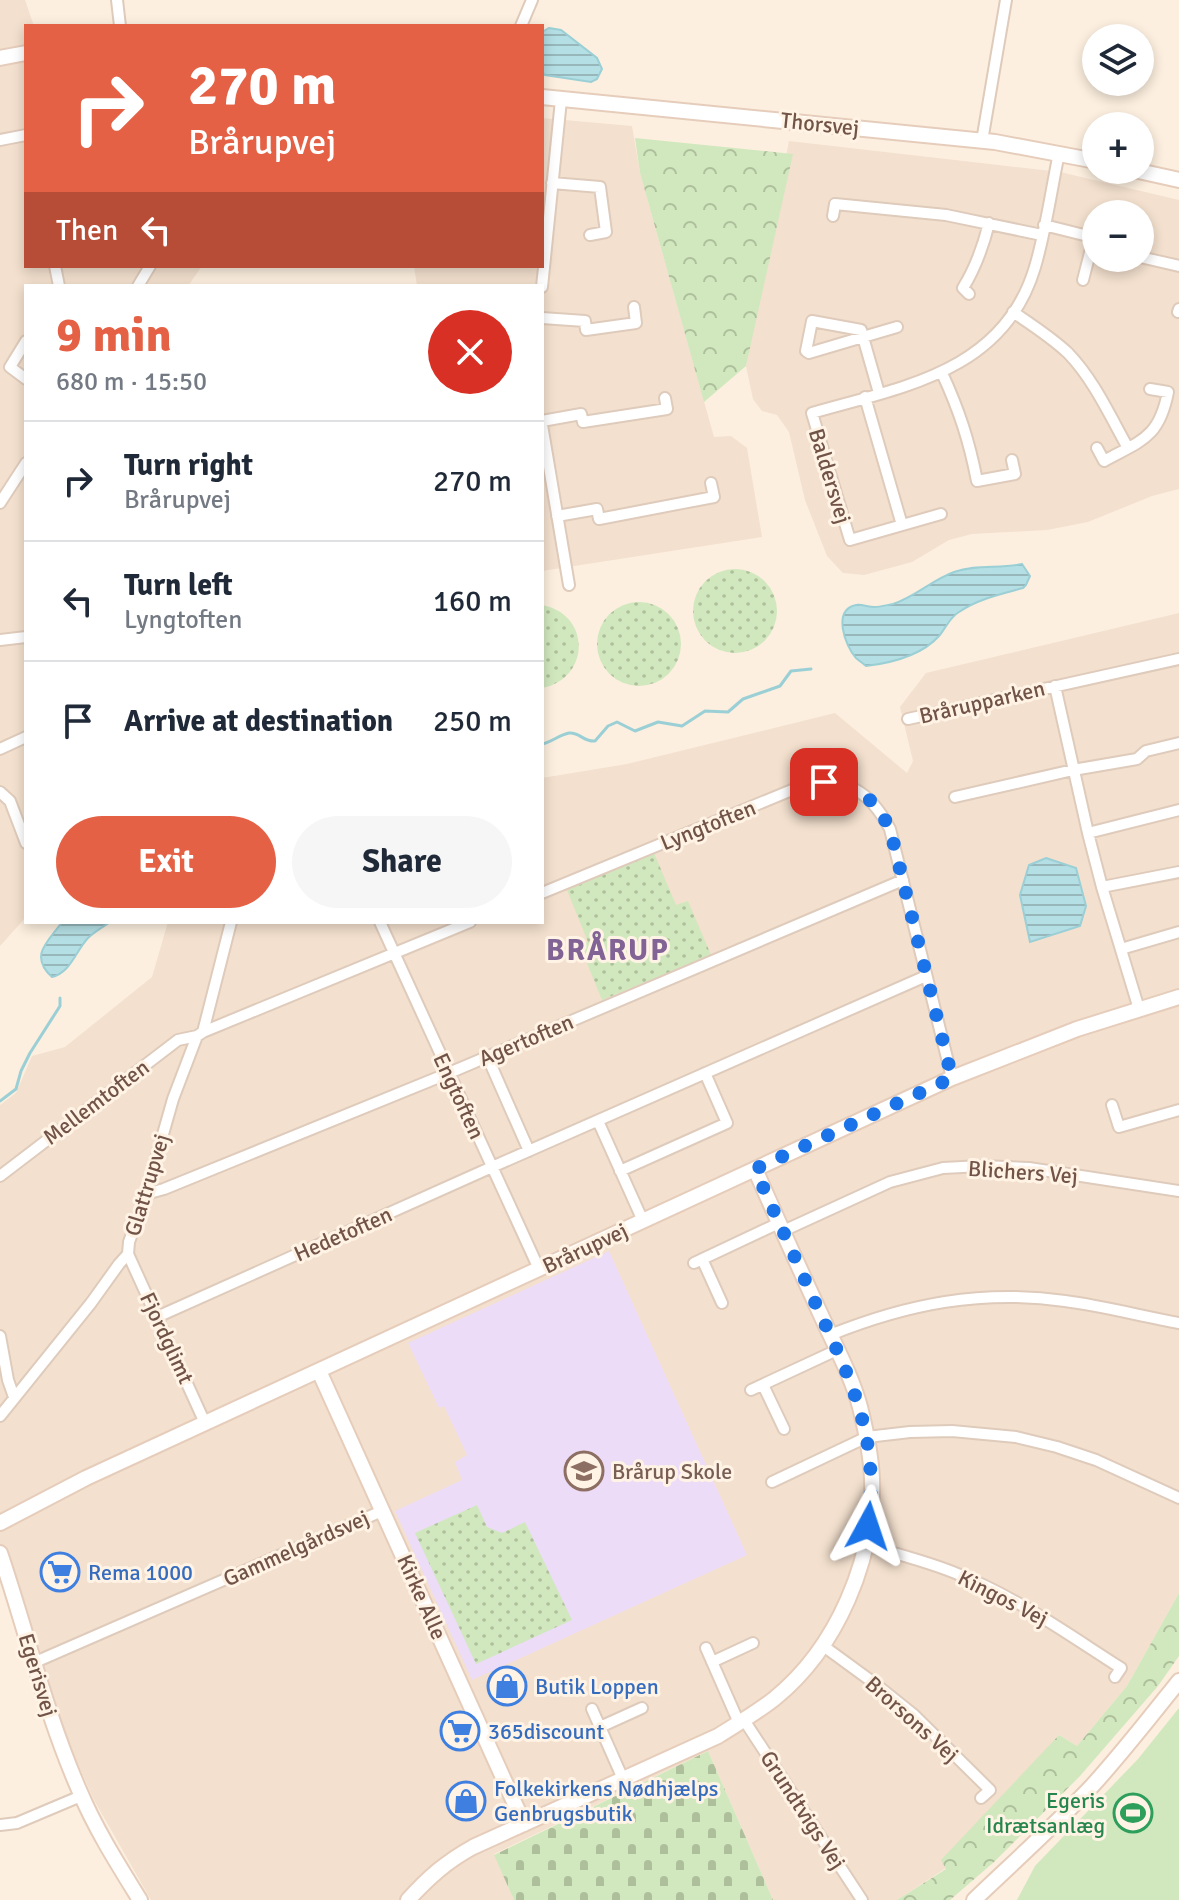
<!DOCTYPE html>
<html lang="en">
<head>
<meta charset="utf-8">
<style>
  body { margin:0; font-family:Signika,sans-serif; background:#f6f6f7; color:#1f2937; height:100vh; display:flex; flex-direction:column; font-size:30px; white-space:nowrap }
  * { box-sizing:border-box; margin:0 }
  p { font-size:26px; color:#747a83 }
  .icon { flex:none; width:44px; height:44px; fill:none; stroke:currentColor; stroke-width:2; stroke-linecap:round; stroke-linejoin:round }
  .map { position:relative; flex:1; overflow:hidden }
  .panel { position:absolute; left:24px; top:284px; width:520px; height:640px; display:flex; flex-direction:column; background:#fff; border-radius:0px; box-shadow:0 4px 12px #0003 }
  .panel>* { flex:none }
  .banner { position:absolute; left:24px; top:24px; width:520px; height:244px; border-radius:0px; box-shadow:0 4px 12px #0003; background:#e56145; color:#fff; overflow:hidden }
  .buttons { position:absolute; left:1082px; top:24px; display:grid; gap:16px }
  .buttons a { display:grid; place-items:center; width:72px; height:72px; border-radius:50%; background:#fff; box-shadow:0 4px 12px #0003; font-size:40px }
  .pin { position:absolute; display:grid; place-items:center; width:68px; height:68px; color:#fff; margin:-34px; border-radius:16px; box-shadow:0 4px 12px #0006 }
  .me { position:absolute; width:88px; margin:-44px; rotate:5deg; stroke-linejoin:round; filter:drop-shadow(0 0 6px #0008) }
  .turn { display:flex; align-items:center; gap:28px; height:168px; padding:0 32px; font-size:36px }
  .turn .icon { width:104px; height:104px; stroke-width:2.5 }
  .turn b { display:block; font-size:56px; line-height:68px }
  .then { display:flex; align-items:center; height:76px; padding:0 32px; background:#0003; gap:16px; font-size:30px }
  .round { display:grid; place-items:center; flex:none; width:84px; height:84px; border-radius:42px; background:#f6f6f7 }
  .summary { display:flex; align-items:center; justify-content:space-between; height:136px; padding:0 32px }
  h1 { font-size:48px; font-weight:800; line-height:60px; color:#e56145 }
  .primary-button { display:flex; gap:16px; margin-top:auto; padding:16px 32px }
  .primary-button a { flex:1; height:92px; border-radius:48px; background:#e56145; color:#fff; font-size:32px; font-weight:800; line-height:92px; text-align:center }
  .primary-button a+a { background:#f6f6f7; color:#1f2937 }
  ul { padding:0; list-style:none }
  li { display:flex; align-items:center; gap:24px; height:120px; padding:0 32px; border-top:2px solid #e0e1e3 }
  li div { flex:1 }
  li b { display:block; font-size:30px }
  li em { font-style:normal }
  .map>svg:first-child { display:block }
  .residential { fill:#f3e0ce; fill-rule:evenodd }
  .education { fill:#ecdcf7 }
  .forest { fill:url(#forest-crowns) }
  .cemetery { fill:url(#cemetery-stones) }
  .park { fill:url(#park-dots) }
  .pitch { fill:#d1e8be }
  .water { fill:url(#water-rules); stroke:#9bcfd6; stroke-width:2 }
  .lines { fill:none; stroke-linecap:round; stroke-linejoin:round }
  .stream { stroke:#9bcfd6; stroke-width:3 }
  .street-casing { stroke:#dfcbbb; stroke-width:14 }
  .secondary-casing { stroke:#e6cdbb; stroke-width:18 }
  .street { stroke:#fff; stroke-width:10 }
  .secondary { stroke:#fff; stroke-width:14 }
  .route { stroke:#1a73e8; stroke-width:14; stroke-dasharray:0 25.2 }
  .labels { text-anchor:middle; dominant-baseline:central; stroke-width:6; stroke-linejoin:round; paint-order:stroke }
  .street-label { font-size:22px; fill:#715447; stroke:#fff3e5 }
  .education-label { font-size:22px; fill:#785e54; stroke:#fff3e5; text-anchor:start }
  .shop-label { font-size:22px; fill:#366cbe; stroke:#fff3e5; text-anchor:start }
  .leisure-label { font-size:22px; fill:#27864d; stroke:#fff3e5; text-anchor:end }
  .district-label { font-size:30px; font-weight:bold; letter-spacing:2px; fill:#826395; stroke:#fff3e5 }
</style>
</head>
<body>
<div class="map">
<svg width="1179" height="1900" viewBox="0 0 1179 1900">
  <defs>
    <pattern id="forest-crowns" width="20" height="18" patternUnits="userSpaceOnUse" patternTransform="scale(2)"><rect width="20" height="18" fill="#d1e8be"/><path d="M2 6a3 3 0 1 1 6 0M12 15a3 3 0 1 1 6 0" fill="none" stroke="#aebf9c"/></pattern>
    <pattern id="cemetery-stones" width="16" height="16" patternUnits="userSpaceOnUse" patternTransform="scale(2)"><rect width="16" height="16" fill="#d1e8be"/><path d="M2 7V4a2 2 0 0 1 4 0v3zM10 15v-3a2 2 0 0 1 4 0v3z" fill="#aebf9c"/></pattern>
    <pattern id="park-dots" width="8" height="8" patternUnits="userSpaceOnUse" patternTransform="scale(2)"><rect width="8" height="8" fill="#d1e8be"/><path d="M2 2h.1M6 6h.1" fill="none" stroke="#aebf9c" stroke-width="1.8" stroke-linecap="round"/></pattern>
    <pattern id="water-rules" width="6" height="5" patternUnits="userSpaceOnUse" patternTransform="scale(2)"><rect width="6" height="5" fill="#b4dfe4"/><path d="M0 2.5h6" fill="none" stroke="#97b7bb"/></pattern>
  </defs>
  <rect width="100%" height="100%" fill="#fcefdf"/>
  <path class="residential" d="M0,0H25L34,26H26V266H202L188,286H26V917L0,946Z
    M542,118L632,126L640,173L714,437L731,436L747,448L762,537L542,571V286H417L414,266H542Z
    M789,141L1060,172L1179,200V489L1152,496L1088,522L1047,530L972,534L949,540L912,562L864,575L843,573L827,556L805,500L789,432L777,415L762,411L753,399L746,366ZM1096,214H1140V258H1096Z
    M1179,613V1593L1127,1686L1077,1746L1059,1735L946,1868L897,1900H773L708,1751L494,1854L514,1900H151L94,1800L66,1737L0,1544V1105L16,1093L32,1056L65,1047L152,977L168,922H542V778L627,764L835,713L907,773L913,761L900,707L926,673Z"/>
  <path class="education" d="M609,1251L747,1555L472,1680L395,1511L462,1480L455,1462L467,1455L444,1406L439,1408L408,1343Z"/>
  <path class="forest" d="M635,138L793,154L746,366L704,402L640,173Z
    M1179,1593V1656L1158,1686L1080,1776L994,1862L950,1900H897L946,1869L941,1860L1059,1735L1077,1746L1127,1686Z"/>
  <path class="cemetery" d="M708,1751L773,1900H514L494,1855Z"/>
  <path class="park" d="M693 611a42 42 0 1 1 84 0a42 42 0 1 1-84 0Z
    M597 644a42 42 0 1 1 84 0a42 42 0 1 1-84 0Z
    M542,605C591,614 591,678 542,688Z
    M654,853L676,905L688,901L711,955L602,1000L580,946L588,942L567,890Z
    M477,1505L487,1527L502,1533L525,1522L572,1620L476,1664L415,1533Z"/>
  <path class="pitch" d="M1179,1708V1900H1017L1035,1866L1138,1759Z"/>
  <path class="water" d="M549,28L561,30L597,58L602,69L597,79L591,82L545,75L542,72V32Z
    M1022,564L1030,576L1026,585L1023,588C1001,594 978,599 959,612C949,618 946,628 939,636C922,655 891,663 866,666C865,665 857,659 856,658C845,646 832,610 856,605C862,604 868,607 874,607C880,607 887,605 893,604C915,597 932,580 954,572C976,564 1000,569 1022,564Z
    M1046,858L1076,868L1086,906L1080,926L1030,942L1020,895L1029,865Z
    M62,922H110C103,927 94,932 88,938C75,952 71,972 52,977C28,955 49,941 62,922Z"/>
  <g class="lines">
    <path class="stream" d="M542,744C552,742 559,735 569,733C580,732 583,742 595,741L608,726L617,722L635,731L658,722L682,726L705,711L728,712L743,699L780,686L791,671L811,669
      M0,1101L16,1089L21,1071L30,1053L60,1006V998"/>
    <defs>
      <path id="street" d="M117,0L120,26
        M521,26L532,0
        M0,140L26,135
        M982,141L1006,0
        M552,183L600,187L606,232L590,235
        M833,216L835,204L946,215L1042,235
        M1044,225L1096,238
        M1140,257L1179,266
        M55,266L59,286
        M1083,280L1094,237
        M138,286L150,266
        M542,287L561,100
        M969,294L963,288C976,267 983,247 989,223
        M1013,312C1032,325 1051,337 1068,353C1094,380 1110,416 1128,448
        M1178,312L1179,309
        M542,318L585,321L586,330L636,323L634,307
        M26,341L10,367L26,379
        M942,373C959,410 969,440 977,481L1015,474L1012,460
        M879,393L863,337L809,353L806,351L812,321L861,330L863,337L897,327
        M865,397L902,525
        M542,421L581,414L583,422L667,409L665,398
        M542,425L569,585
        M1097,448L1104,461C1142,440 1159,438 1168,392L1150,389
        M0,503L26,463
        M941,514L850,540L812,413C902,387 1004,372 1035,267C1046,230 1051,191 1059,153
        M557,516L597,509L599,519L714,497L711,483
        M0,640L26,637
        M1055,686L1088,833L1102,887L1139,1009
        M908,719L1179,659
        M0,749L26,737
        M0,792L10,801L26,843
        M955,797L1073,770L1137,759L1146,751L1179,743
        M1088,833L1179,810
        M1102,887L1179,872
        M542,893L804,785C848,778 869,790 890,829L952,1078
        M380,922L539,1269
        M1121,949L1179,932
        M203,1032L470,922
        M487,1056L529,1151
        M1112,1105L1119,1127L1179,1110
        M598,1121L643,1221
        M620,1171L727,1123L705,1073
        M0,1176L178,1040L197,1036
        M146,1194L164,1189L449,1073L903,880
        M783,1231L890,1182L943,1168L982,1166L1029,1168L1179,1191
        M128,1254L205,1423
        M702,1259L722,1303
        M694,1263L779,1223
        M157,1317L492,1167L926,976
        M830,1335C907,1304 982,1289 1065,1301C1103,1306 1141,1316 1179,1323
        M0,1336L8,1380L14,1397
        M763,1385L784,1429
        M751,1390L837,1350
        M0,1416L91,1303L119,1264L128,1254L129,1242L146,1194L173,1099L197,1036L203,1032L231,922
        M772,1482L867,1437L910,1432L952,1431L1016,1437L1057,1447L1096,1460L1179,1498
        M865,1545C897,1554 930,1562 960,1575C1018,1598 1069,1635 1121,1668L1115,1677
        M822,1645L874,1683L914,1715L990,1790L981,1798
        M706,1648L739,1723
        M712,1662L753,1643
        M33,1663L382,1511
        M592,1709L623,1779
        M744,1720L862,1900
        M600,1727L642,1708
        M0,1825L17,1823L81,1796"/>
      <path id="secondary" d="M0,58L26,53
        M542,97L995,142L1096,161
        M1134,170L1179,180
        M319,1371L524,1824
        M0,1523L86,1478L952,1078L1077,1029L1179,997
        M0,1553C27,1633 46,1715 80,1792C96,1830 119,1866 140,1900
        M408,1900C429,1877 446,1862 473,1847L718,1736C737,1724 756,1713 774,1699C837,1648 875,1559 872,1479C871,1455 866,1431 860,1407C851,1374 834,1344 820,1313C798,1265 776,1217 755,1169
        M974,1900C1014,1862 1055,1825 1093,1785C1123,1752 1151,1716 1179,1681"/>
    </defs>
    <use href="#street" class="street-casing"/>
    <use href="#secondary" class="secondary-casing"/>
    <use href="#street" class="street"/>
    <use href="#secondary" class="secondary"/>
  </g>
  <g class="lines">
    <path class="route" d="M824,782C859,786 874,798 890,829L952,1078L755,1169C774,1212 794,1255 813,1298C849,1376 881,1436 868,1526"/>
  </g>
  <defs>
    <symbol id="school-ring" viewBox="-11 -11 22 22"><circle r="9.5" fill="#fff3e5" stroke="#8d6e63" stroke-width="1.5"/><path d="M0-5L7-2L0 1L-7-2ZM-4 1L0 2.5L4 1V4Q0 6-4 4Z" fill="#8d6e63"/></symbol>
    <symbol id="supermarket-ring" viewBox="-11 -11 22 22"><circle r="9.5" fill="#fff3e5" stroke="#3f7fe0" stroke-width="1.5"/><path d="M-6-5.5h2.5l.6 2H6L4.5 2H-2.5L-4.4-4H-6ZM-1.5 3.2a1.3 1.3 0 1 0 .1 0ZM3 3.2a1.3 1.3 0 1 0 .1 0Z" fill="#3f7fe0"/></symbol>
    <symbol id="shop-ring" viewBox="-11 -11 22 22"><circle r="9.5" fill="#fff3e5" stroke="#3f7fe0" stroke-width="1.5"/><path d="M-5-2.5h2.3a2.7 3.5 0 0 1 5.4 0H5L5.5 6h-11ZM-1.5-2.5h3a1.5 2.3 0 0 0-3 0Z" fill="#3f7fe0"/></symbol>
    <symbol id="stadium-ring" viewBox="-11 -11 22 22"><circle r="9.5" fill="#fff3e5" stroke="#2e9e5b" stroke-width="1.5"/><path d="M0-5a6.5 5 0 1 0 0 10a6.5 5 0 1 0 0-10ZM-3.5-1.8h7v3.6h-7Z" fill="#2e9e5b"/></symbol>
  </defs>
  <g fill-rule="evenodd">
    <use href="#school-ring" x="562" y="1449" width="44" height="44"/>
    <use href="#supermarket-ring" x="38" y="1550" width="44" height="44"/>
    <use href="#shop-ring" x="485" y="1664" width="44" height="44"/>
    <use href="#supermarket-ring" x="438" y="1709" width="44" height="44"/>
    <use href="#shop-ring" x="444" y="1779" width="44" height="44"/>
    <use href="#stadium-ring" x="1111" y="1791" width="44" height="44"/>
  </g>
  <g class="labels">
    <g class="street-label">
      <text transform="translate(820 124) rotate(6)">Thorsvej</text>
      <text transform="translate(830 476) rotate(73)">Baldersvej</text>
      <text transform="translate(982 702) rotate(-13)">Brårupparken</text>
      <text transform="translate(708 825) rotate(-22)">Lyngtoften</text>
      <text transform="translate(526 1040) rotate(-23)">Agertoften</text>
      <text transform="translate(459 1096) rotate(65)">Engtoften</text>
      <text transform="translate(96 1102) rotate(-37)">Mellemtoften</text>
      <text transform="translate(1023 1172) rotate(4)">Blichers Vej</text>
      <text transform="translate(147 1185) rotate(-73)">Glattrupvej</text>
      <text transform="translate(343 1234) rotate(-24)">Hedetoften</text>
      <text transform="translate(585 1248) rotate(-25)">Brårupvej</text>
      <text transform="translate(167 1338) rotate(65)">Fjordglimt</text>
      <text transform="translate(296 1548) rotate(-24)">Gammelgårdsvej</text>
      <text transform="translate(422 1597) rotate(66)">Kirke Alle</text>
      <text transform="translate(1003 1598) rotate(27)">Kingos Vej</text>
      <text transform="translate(38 1675) rotate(73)">Egerisvej</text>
      <text transform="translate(912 1719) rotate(42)">Brorsons Vej</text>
      <text transform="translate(803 1810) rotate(57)">Grundtvigs Vej</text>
    </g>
    <g class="education-label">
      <text x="612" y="1471">Brårup Skole</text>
    </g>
    <g class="shop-label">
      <text x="88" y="1572">Rema 1000</text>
      <text x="535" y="1686">Butik Loppen</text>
      <text x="488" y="1731">365discount</text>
      <text x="494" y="1788">Folkekirkens Nødhjælps<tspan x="494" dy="25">Genbrugsbutik</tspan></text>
    </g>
    <g class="leisure-label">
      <text x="1105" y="1800">Egeris<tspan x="1105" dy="25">Idrætsanlæg</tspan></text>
    </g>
    <g class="district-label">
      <text x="608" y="950">BRÅRUP</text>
    </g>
  </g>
</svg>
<div class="buttons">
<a><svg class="icon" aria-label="layers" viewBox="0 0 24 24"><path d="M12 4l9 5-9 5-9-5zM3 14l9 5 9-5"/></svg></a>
<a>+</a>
<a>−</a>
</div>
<div class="pin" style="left:824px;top:782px;background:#d93025"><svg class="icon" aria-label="arrive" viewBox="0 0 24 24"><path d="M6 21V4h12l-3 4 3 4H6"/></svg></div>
<svg class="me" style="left:868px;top:1526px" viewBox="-20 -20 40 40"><path d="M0-17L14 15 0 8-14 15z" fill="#1a73e8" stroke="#fff" stroke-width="4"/></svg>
<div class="banner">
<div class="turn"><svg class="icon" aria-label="right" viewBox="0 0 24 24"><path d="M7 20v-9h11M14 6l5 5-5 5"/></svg><div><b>270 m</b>Brårupvej</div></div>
<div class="then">Then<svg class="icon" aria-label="left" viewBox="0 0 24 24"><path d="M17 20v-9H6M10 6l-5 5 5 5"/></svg></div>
</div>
<section class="panel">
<div class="summary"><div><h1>9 min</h1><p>680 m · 15:50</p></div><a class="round" style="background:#d93025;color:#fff"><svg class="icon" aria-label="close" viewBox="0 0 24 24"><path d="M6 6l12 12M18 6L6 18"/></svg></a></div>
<ul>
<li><svg class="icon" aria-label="right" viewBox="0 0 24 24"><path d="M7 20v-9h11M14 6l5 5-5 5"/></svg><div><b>Turn right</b><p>Brårupvej</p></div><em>270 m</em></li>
<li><svg class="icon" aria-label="left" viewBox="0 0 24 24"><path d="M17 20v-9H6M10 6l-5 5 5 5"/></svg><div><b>Turn left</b><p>Lyngtoften</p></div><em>160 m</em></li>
<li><svg class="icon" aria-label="arrive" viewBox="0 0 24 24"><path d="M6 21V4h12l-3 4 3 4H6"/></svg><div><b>Arrive at destination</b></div><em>250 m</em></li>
</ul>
<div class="primary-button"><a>Exit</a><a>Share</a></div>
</section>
</div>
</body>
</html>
